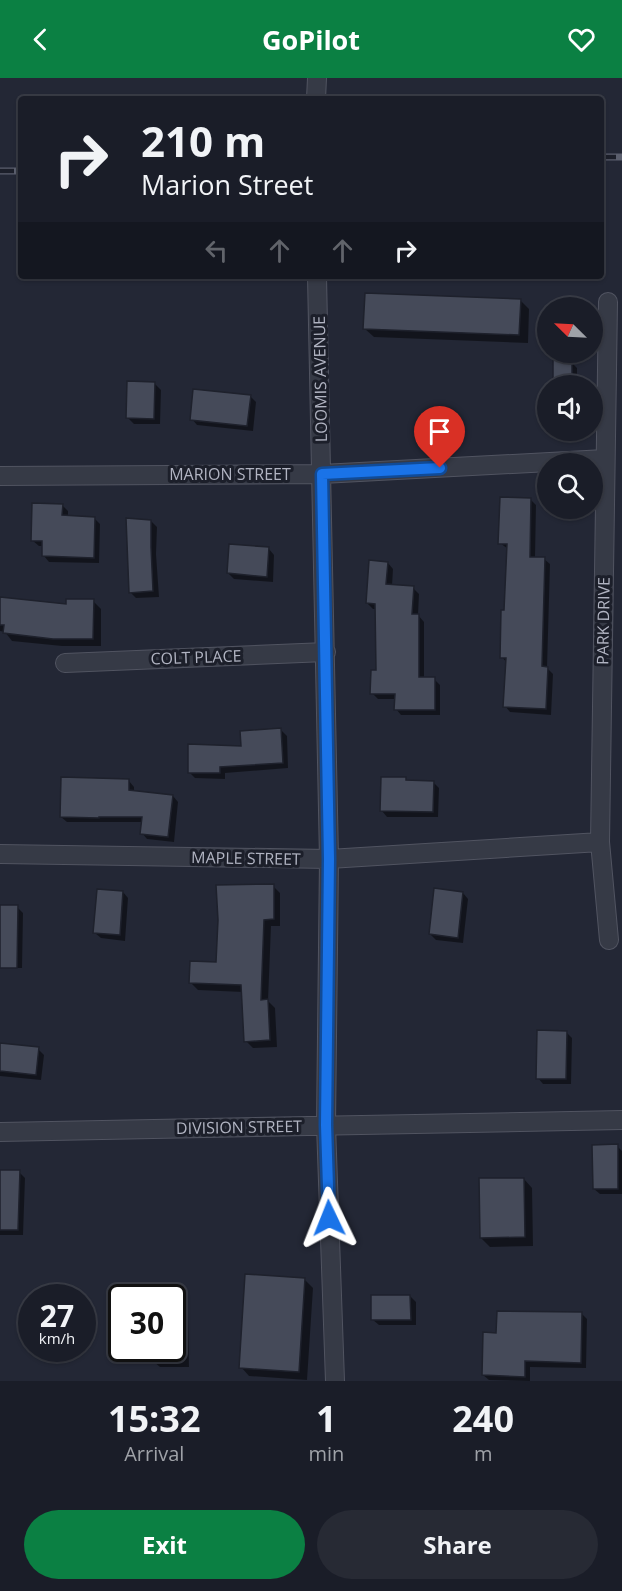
<!DOCTYPE html>
<html lang="en">
<head>
<meta charset="utf-8">
<style>
  body { margin:0; font-family:"Open Sans",sans-serif; background:#272a34; color:#f1f3f6; height:100vh; display:flex; flex-direction:column; font-size:22px; white-space:nowrap }
  * { box-sizing:border-box; margin:0 }
  p { font-size:20px; color:#9fa2a8 }
  .icon { flex:none; width:33px; height:33px; fill:none; stroke:currentColor; stroke-width:2; stroke-linecap:round; stroke-linejoin:round }
  .map { position:relative; height:1303px; overflow:hidden }
  .details { display:flex; flex-direction:column; background:#1a1d28; flex:1 }
  .details>* { flex:none }
  .hud { position:absolute; left:18px; top:18px; width:586px; height:183px; border-radius:6px; box-shadow:0 2px 4px #0004,0 0 0 2px #383b45; background:#1a1d28; color:#f1f3f6; overflow:hidden }
  .needle { width:39px; rotate:294deg }
  .tools { position:absolute; left:537px; top:219px; display:grid; gap:12px }
  .tools a { display:grid; place-items:center; width:66px; height:66px; border-radius:50%; background:#1a1d28; box-shadow:0 2px 4px #0004,0 0 0 2px #383b45; font-size:30px }
  .speed { position:absolute; left:18px; top:1206px; display:flex; gap:12px; font-size:30px; font-weight:700; text-align:center }
  .speed>* { display:grid; place-content:center; width:78px; height:78px; border-radius:50%; background:#1a1d28; box-shadow:0 2px 4px #0004,0 0 0 2px #383b45; line-height:1 }
  .speed small { font-size:15px; font-weight:400 }
  .speed .limit { border:3px solid #111; border-radius:9px; background:#fff; color:#111 }
  .pin { position:absolute; display:grid; place-items:center; width:51px; height:51px; color:#fff; margin:-62px -26px; border-radius:50% 50% 50% 0; rotate:-45deg; box-shadow:0 0 6px #0007 }
  .pin .icon { rotate:45deg }
  .me { position:absolute; width:66px; margin:-33px; rotate:358deg; stroke-linejoin:round; filter:drop-shadow(0 0 4px #0008) }
  .turn { display:flex; align-items:center; gap:21px; height:126px; padding:0 24px; font-size:27px }
  .turn .icon { width:78px; height:78px; stroke-width:2.5 }
  .turn b { display:block; font-size:42px; line-height:51px }
  .lanes { display:flex; align-items:center; height:57px; padding:0 24px; background:#0003; justify-content:center; gap:30px; direction:ltr }
  .lanes .off { opacity:.35 }
  .eta { display:flex; justify-content:space-evenly; align-items:center; height:102px; text-align:center }
  .eta b { font-size:36px; font-weight:700; line-height:42px }
  .cta { display:flex; gap:12px; margin-top:auto; padding:12px 24px }
  .cta a { flex:1; height:69px; border-radius:36px; background:#0b8043; color:#fff; font-size:24px; font-weight:700; line-height:69px; text-align:center }
  .cta a+a { background:#272a34; color:#f1f3f6 }
  header { display:flex; justify-content:space-between; align-items:center; height:78px; padding:0 24px; background:#0b8043; color:#fff; font-size:27px; font-weight:700 }
  .map>svg:first-child { display:block }
  .shadow { fill:#0007 }
  .building { fill:#454a59; stroke:#1e212c; stroke-width:1.5 }
  .lines { fill:none; stroke-linecap:round; stroke-linejoin:round }
  .minor-casing { stroke:#515461; stroke-width:20 }
  .minor { stroke:#363a46; stroke-width:18 }
  .rail-casing { stroke:#5b5f6e; stroke-width:7 }
  .rail { stroke:#1c1f2a; stroke-width:4.5; stroke-dasharray:14; stroke-linecap:butt }
  .route-casing { stroke:#114b97; stroke-width:15 }
  .route { stroke:#1a73e8; stroke-width:10 }
  .labels { text-anchor:middle; dominant-baseline:central; stroke-width:6; stroke-linejoin:round; paint-order:stroke }
  .street-label { font-size:16px; fill:#b1b4c2; stroke:#1c1f2a }
</style>
</head>
<body>
<header><svg class="icon" aria-label="back" viewBox="0 0 24 24"><path d="M15 5l-7 7 7 7"/></svg>GoPilot<svg class="icon" aria-label="heart" viewBox="0 0 24 24"><path d="M12 20l-8-8c-3-5 5-10 8-4 3-6 11-1 8 4z"/></svg></header>
<div class="map">
<svg width="622" height="1303" viewBox="0 0 622 1303">
  <rect width="100%" height="100%" fill="#232735"/>
  <path class="shadow" d="M520,222L529,231L528,265L374,259L365,251Z
    M571,284L577,290V298H583L589,303V308H554Z
    M155,306L161,312L160,346H134L128,340Z
    M250,318L256,324L253,353L197,347L192,341Z
    M531,422L536,427L535,480L544,481L550,486L547,590L553,596L551,637L510,634L505,628L507,585L502,579L508,471L500,465Z
    M62,427L68,433V439L94,440L100,446L99,485L49,484L44,478V468H39L33,463Z
    M151,443L157,449L156,476L159,519L136,520L130,514Z
    M269,471L274,477L273,504L234,501L228,495Z
    M388,485L393,491L392,508L413,510L419,516L418,537L424,544V601H434L440,607V637H401L396,631V621H378L372,615L377,593V531H373L367,525Z
    M0,520L67,528L93,523L101,531V568H62L12,563L5,554L0,553Z
    M281,652L287,658L288,690L225,695V701L195,700L189,694Z
    M405,701L408,704H433L439,710L438,739H387L382,733Z
    M129,703L134,709V714L173,718L178,724L174,764L147,761L142,755L143,744H67L61,739Z
    M273,808L280,815V848H271L268,923L275,930L277,969L253,970L246,963L243,914L198,912L191,905L218,886Z
    M123,814L128,820L125,863L101,860L95,855Z
    M463,815L468,821L463,865L436,862L430,856Z
    M0,828L17,829L23,835L22,890H0Z
    M566,954L572,960L571,1006H543L538,1000Z
    M0,966L38,971L44,977L41,1002L0,998Z
    M617,1068L622,1073V1116H600L594,1111Z
    M0,1093L19,1094L25,1100L23,1157H0Z
    M524,1101L532,1110L533,1168L490,1169L481,1160Z
    M305,1202L313,1210L307,1302L249,1298L241,1289Z
    M410,1218L416,1224V1247H379L373,1242Z
    M82,1229L83,1273L41,1274L38,1270H82Z
    M172,1233H182L188,1239L189,1289H160L154,1284V1270H172Z
    M581,1235L587,1241L586,1290L530,1289V1303L489,1302L483,1297L498,1256Z"/>
  <path class="building" d="M365,215L521,221L519,257L363,251Z
    M553,282H572V308H553Z
    M127,303L155,304L154,341L126,340Z
    M193,311L251,317L247,348L190,342Z
    M500,419L531,420L530,479H545L542,588L548,589L546,631L503,629L506,580H500L501,532H504L507,466H498Z
    M32,425L63,426L62,437L95,439L94,480L42,478V463H31Z
    M126,440L151,442V469L153,513L129,515Z
    M229,466L269,469L267,499L227,495Z
    M369,482L388,484L386,506L414,508L412,536H419V599H435V632H394L395,616H370L371,592H376L375,526L366,525Z
    M0,519L66,526V521H94L93,561H53L3,555L4,547H0Z
    M281,650L283,685L220,689V695H188V666L241,668L240,653Z
    M61,699L129,701V712L173,717L168,759L140,756L142,739H99V740L60,739Z
    M381,699H406V702L434,703L433,734L380,733Z
    M274,806V841L264,842L261,922L268,921L270,962L244,964L241,907L189,905L190,883L216,884L218,842L216,807Z
    M434,810L463,814L458,860L429,856Z
    M97,811L123,813L120,857L93,855Z
    M0,827H18L17,890H0Z
    M537,952L567,953L566,1001H536Z
    M0,965L39,969L36,997L0,993Z
    M618,1066V1111H593L592,1067Z
    M0,1092H20L18,1152H0Z
    M479,1100H524L525,1159L480,1160Z
    M245,1196L305,1200L299,1294L239,1290Z
    M371,1217H410L411,1242H371Z
    M497,1233L582,1234L581,1285L525,1283V1299L482,1297L483,1254L496,1255Z"/>
  <g class="lines">
    <defs>
      <path id="minor" d="M316,21L317,0
        M317,198L329,781L326,1047L335,1303
        M608,224L600,764L609,862
        M0,398L322,396L605,381
        M65,585L326,574
        M0,776L329,781L600,764
        M0,1054L622,1042"/>
    </defs>
    <use href="#minor" class="minor-casing"/>
    <use href="#minor" class="minor"/>
    <defs>
      <path id="rail" d="M602,79H622
        M0,93H21"/>
    </defs>
    <use href="#rail" class="rail-casing"/>
    <use href="#rail" class="rail"/>
  </g>
  <g class="lines">
    <defs>
      <path id="route" d="M329,1140L326,1047L329,781L322,396L440,390"/>
    </defs>
    <use href="#route" class="route-casing"/>
    <use href="#route" class="route"/>
  </g>
  <g class="labels">
    <g class="street-label">
      <text transform="translate(320 301) rotate(-91)">LOOMIS AVENUE</text>
      <text x="230" y="396">MARION STREET</text>
      <text transform="translate(603 543) rotate(-89)">PARK DRIVE</text>
      <text transform="translate(196 579) rotate(-2)">COLT PLACE</text>
      <text transform="translate(246 780) rotate(1)">MAPLE STREET</text>
      <text transform="translate(239 1049) rotate(-1)">DIVISION STREET</text>
    </g>
  </g>
</svg>
<div class="tools">
<a><svg class="needle" viewBox="-14 -14 28 28"><path d="M0-13l5 13h-10z" fill="#e53935"/><path d="M0 13l5-13h-10z" fill="#9fa2a8"/></svg></a>
<a><svg class="icon" aria-label="sound" viewBox="0 0 24 24"><path d="M4 9h4l5-4v14l-5-4H4zM17 9q2 3 0 6"/></svg></a>
<a><svg class="icon" aria-label="search" viewBox="0 0 24 24"><circle cx="10" cy="10" r="6"/><path d="M15 15l6 6"/></svg></a>
</div>
<div class="speed"><div>27<small>km/h</small></div><div class="limit">30</div></div>
<div class="pin" style="left:440px;top:390px;background:#d93025"><svg class="icon" aria-label="arrive" viewBox="0 0 24 24"><path d="M6 21V4h12l-3 4 3 4H6"/></svg></div>
<svg class="me" style="left:329px;top:1140px" viewBox="-20 -20 40 40"><path d="M0-17L14 15 0 8-14 15z" fill="#1a73e8" stroke="#fff" stroke-width="4"/></svg>
<div class="hud">
<div class="turn"><svg class="icon" aria-label="right" viewBox="0 0 24 24"><path d="M7 20v-9h11M14 6l5 5-5 5"/></svg><div><b>210 m</b>Marion Street</div></div>
<div class="lanes"><svg class="icon off" aria-label="left" viewBox="0 0 24 24"><path d="M17 20v-9H6M10 6l-5 5 5 5"/></svg><svg class="icon off" aria-label="ahead" viewBox="0 0 24 24"><path d="M12 20V5M6 11l6-6 6 6"/></svg><svg class="icon off" aria-label="ahead" viewBox="0 0 24 24"><path d="M12 20V5M6 11l6-6 6 6"/></svg><svg class="icon" aria-label="right" viewBox="0 0 24 24"><path d="M7 20v-9h11M14 6l5 5-5 5"/></svg></div>
</div>
</div>
<section class="details">
<div class="eta">
<div><b>15:32</b><p>Arrival</p></div>
<div><b>1</b><p>min</p></div>
<div><b>240</b><p>m</p></div>
</div>
<div class="cta"><a>Exit</a><a>Share</a></div>
</section>
</body>
</html>
